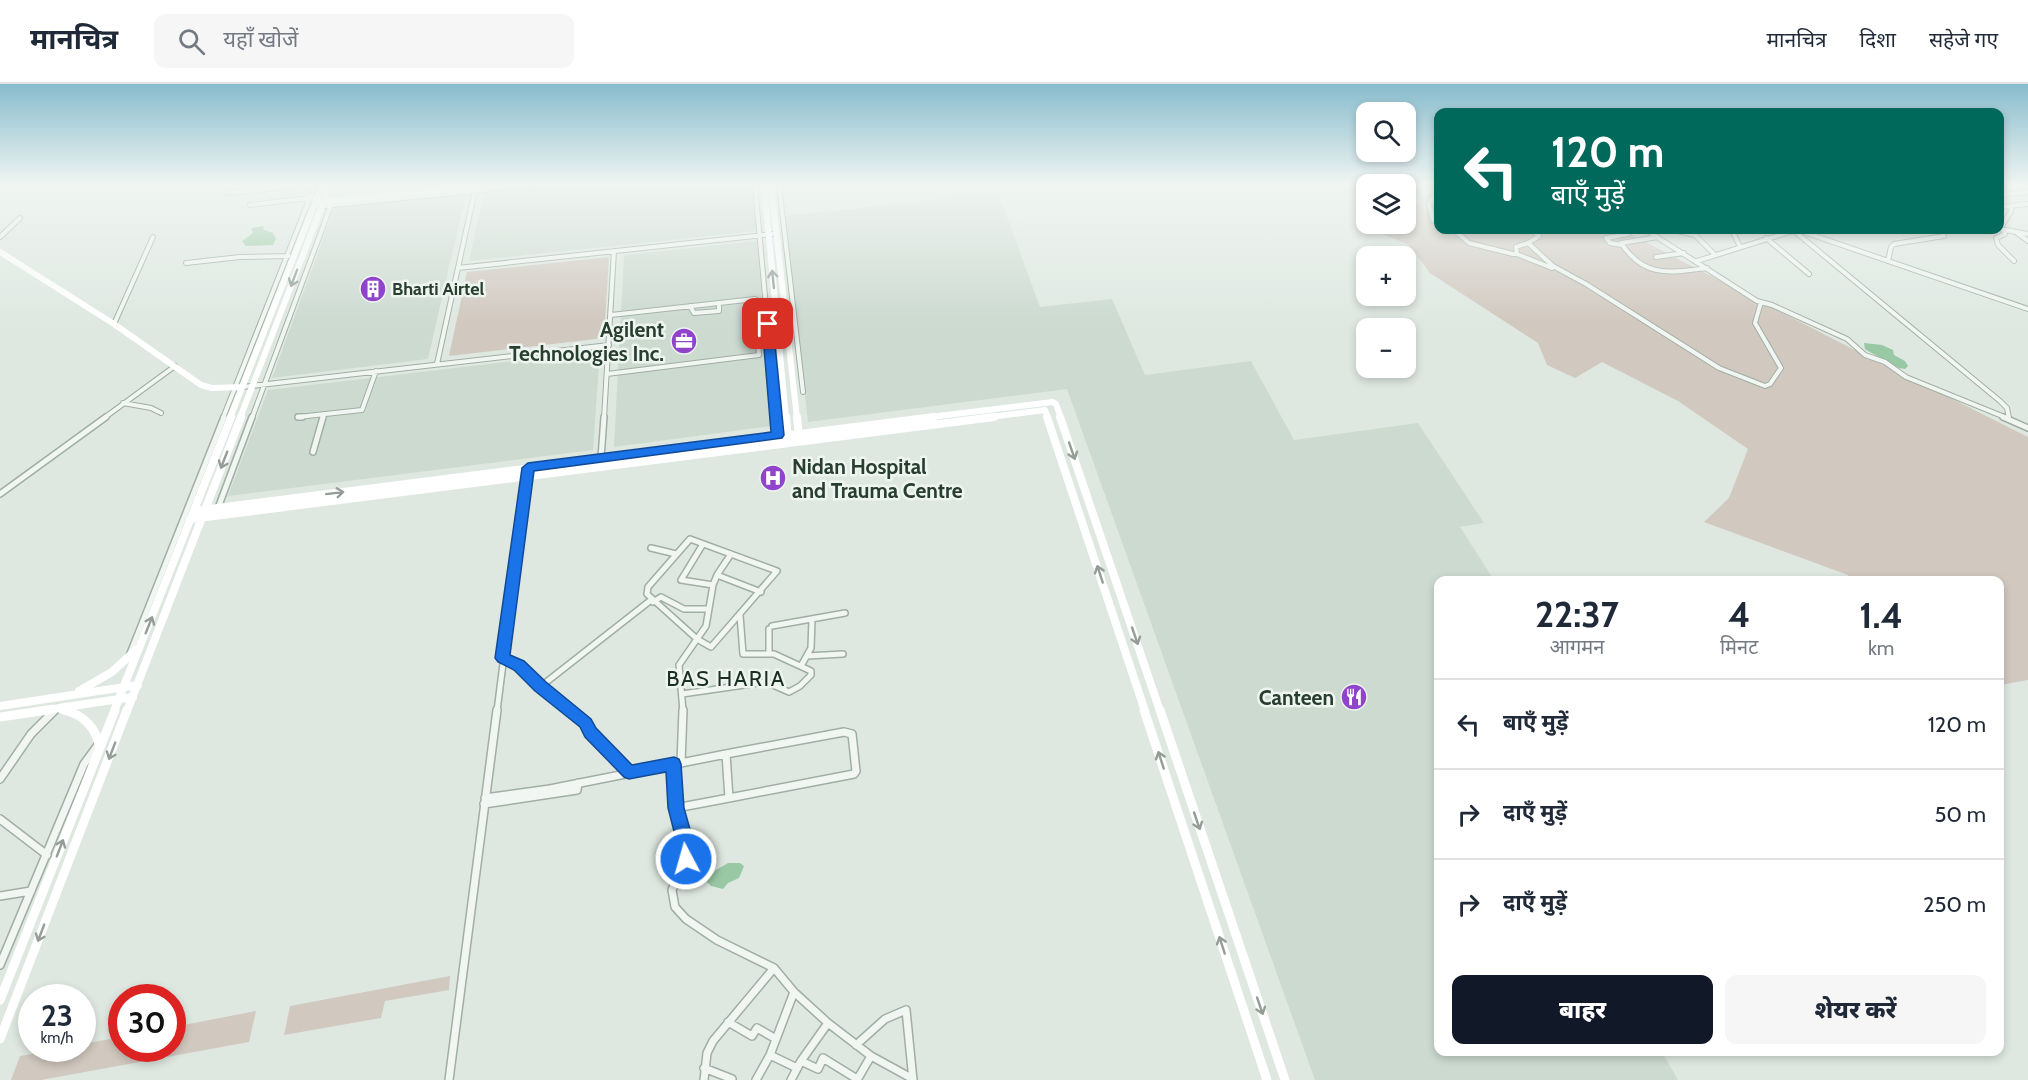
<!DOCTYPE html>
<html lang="hi">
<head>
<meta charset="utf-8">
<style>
  body { margin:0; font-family:Cabin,"Noto Sans Devanagari",sans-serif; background:#f6f6f7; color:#1f2937; height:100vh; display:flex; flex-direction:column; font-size:22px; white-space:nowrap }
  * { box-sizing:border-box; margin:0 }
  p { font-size:20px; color:#747a83 }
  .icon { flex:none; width:33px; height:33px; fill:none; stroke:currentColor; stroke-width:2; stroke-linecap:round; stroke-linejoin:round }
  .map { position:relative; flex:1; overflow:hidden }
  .drawer { position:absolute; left:1434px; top:492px; width:570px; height:480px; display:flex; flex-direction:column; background:#fff; border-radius:12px; box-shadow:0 3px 9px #0003 }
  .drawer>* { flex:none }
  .top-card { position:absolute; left:1434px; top:24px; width:570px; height:126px; border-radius:12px; box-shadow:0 3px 9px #0003; background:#00695c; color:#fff; overflow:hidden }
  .tools { position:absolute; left:1356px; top:18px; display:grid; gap:12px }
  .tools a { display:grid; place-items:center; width:60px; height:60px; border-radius:12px; background:#fff; box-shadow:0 3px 9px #0003; font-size:30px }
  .speed { position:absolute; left:18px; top:900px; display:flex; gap:12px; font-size:30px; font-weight:700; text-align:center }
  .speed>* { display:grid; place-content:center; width:78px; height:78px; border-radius:50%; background:#fff; box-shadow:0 3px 9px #0003; line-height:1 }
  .speed small { font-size:15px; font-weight:400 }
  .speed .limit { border:9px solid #d22; background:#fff; color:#111 }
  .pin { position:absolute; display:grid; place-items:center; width:51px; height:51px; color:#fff; margin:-26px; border-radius:12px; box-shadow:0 3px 9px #0006 }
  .me { position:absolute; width:66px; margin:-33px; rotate:354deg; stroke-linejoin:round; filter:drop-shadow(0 0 4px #0008) }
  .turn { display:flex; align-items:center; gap:21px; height:126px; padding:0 18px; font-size:27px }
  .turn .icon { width:78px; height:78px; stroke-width:2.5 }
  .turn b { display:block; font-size:42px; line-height:51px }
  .eta { display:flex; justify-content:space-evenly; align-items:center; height:102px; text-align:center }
  .eta b { font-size:36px; font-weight:800; line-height:42px }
  .action { display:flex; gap:12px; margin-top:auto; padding:12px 18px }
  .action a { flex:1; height:69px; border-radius:12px; background:#111827; color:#fff; font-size:24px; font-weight:800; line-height:69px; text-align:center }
  .action a+a { background:#f6f6f7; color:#1f2937 }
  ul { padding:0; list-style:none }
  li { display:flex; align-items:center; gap:18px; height:90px; padding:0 18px; border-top:2px solid #e0e1e3 }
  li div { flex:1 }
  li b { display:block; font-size:22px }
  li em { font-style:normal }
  header { display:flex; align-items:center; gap:36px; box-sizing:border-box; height:84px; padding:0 30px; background:#fff; border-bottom:2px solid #e0e1e3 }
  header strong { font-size:28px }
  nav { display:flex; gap:33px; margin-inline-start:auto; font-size:21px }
  .search { width:420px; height:54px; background:#f6f6f7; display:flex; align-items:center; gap:15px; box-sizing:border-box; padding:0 21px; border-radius:12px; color:#747a83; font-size:22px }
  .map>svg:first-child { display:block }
  .built { fill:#ccdad0 }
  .green { fill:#d1c8bf }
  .water { fill:#99c8a4 }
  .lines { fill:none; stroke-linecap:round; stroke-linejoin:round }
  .street-far2-casing { stroke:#a0aea4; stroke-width:6 }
  .street-far1-casing { stroke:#a0aea4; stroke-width:8 }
  .street-casing { stroke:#a0aea4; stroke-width:10 }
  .street-far2 { stroke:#f1f6f3; stroke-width:4 }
  .street-far1 { stroke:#f1f6f3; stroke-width:5 }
  .street { stroke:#f1f6f3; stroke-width:7 }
  .secondary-far2 { stroke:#fff; stroke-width:6 }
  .secondary-far1 { stroke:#fff; stroke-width:8 }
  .secondary { stroke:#fff; stroke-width:9 }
  .oneway { stroke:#949e97 }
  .route { fill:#1a73e8; stroke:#114b97; stroke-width:1.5 }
  .labels { text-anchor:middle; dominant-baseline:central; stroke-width:5; stroke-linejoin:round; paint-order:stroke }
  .far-poi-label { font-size:18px; font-weight:bold; fill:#283e2f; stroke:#eef5f0; text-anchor:start }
  .poi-label { font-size:21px; font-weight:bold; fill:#283e2f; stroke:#eef5f0; text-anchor:end }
  .neighbourhood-label { font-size:22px; letter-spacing:1.5px; fill:#1a2f22; stroke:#eef5f0 }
</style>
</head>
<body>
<header>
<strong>मानचित्र</strong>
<div class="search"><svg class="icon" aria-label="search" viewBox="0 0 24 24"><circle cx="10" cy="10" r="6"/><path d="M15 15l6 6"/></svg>यहाँ खोजें</div>
<nav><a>मानचित्र</a><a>दिशा</a><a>सहेजे गए</a></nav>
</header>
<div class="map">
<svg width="2028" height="996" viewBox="0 0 2028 996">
  <rect width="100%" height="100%" fill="#dee8e1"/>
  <path class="built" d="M566,101H753L756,147L469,177L484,109Z
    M466,109L428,275L272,294L335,122Z
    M998,109L1040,223L1112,215L1145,291L1251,277L1294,356L1418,339L1484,439L1460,443L1494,496H1438V968H1662L1678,996H1315L1067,305L808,338L785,132Z
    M757,157L772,342L614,363L624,171Z
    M600,267L593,366L228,412L268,306Z"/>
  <path class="green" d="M1438,101V146H1622L1841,259L2028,353V596L2000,601V496H1851L1848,491L1704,438L1729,414L1748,365L1678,317L1602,278L1575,294L1547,281L1538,259L1430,189L1409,161L1380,149L1391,140H1406V128Z
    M609,173L604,254L449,272L467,188Z
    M450,892L449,906L385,917L381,934L284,951L290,922Z
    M256,927L249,958L41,996H11L20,972L61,965L82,964L83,960L121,953L122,964H172L173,943Z"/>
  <path class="water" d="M263,142L264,146L273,149L276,155L273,161L246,162L242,157L253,149L251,144Z
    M1864,259L1882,261L1893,266L1894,271L1905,277L1908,282L1905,285L1899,284L1868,267L1865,265Z
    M728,779H740L744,782L739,794L728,799L723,805L711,802L704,795L710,793L716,786Z"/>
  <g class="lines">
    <defs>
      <path id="street-far2" d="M755,101L776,334
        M779,101L803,308
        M1438,106L1429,120L1433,136L1438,140
        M227,109L313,101
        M2000,111L2028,108
        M250,121L317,113
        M313,123L536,101
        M2000,123L2028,120
        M2000,145L2028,150
        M2000,145L2011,127V122
        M1454,146L1469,159L1513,170H1517L1516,163L1528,159
        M1533,146L1539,152L1528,159L1553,182L1586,200L1719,284L1765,302L1770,300L1781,284L1755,239L1761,218
        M1646,146L1757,217L1772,221L1847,255L1865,271L1885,278L1906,293L2007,334
        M1674,146L1695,151L1715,171
        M1732,146L1740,163
        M1793,146L2000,317L2007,324L2009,334
        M1798,146L2028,225
        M2004,146L2005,150L1996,154L1998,161L2014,177
        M2017,149L2028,157
        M0,153L20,134
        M1658,153L1621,159C1644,194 1669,189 1707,184
        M1766,154L1809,190
        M1622,161L1610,159L1606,154L1628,150
        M1517,170L1552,184
        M1656,173L1684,169
        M1697,177L1796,146
        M1888,177L1891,163L1894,160L1944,152
        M186,179L240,173L289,172
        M458,184L773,150
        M690,222L694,229L719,227V219
        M114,240L153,153
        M437,280L475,106
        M607,290L759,271L755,215L611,231
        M242,303L609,261
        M123,319L151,324L161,329
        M298,333L362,326L376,287
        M104,334L175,282
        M223,334L315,101
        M252,334L331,121
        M323,334L324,330
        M604,334L614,167"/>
      <path id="street-far1" d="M298,333H302
        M775,333L777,351
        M2003,333L2028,344
        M313,368L323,333
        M601,374L604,333
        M0,410L106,333
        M218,424L252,333
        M690,455L777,487L711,563L697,555L647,510L648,503Z
        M651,464L676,470
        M717,491L731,470
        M713,501L717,491L761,508
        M653,518L661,513L684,525H709
        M772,542L845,529
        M769,545V570
        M129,572L224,333
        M807,572L843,570
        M503,574L519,581L540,603L571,627
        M801,582L811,564L812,535
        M540,603L651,516
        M682,610L766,598L789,608L800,602L811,591V587L774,570H743L740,531
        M54,627L57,624
        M497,627L527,391
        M683,627L679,581L706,542L713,501L681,496L703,460"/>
      <path id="street" d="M569,626L586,639L590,648L629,688
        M844,648L852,650L856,687L854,690L729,714L726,670Z
        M681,679L683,626
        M674,680L676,724L687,763L686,775L672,806L675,823L686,835L717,856L774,884L794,908L828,939L871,972L857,996
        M0,695L31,650L55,626
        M485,714L550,705L726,670
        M484,720L577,706L578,699
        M676,724L729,714
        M0,735L47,771
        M0,812L31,807
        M0,881L84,680L98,661
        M728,938L752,952L757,944L776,955
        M856,961L885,935L906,926L913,996
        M770,971L797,984
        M871,972L913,995
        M801,977L818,985L823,974L857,995
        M704,984L732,995
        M449,996L497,626
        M704,996L707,969L713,957L774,884
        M756,996L770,971L794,908
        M791,996L801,977L828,939"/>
    </defs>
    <use href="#street-far2" class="street-far2-casing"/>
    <use href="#street-far1" class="street-far1-casing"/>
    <use href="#street" class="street-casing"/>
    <use href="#street-far2" class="street-far2"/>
    <use href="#street-far1" class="street-far1"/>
    <use href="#street" class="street"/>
    <path class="secondary-far2" d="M764,101L786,334
      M771,101L797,334
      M319,118L491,101
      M0,168L114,240L201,301L212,304L242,303
      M230,334L322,101
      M240,334L330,101
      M922,334L1053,318L1056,320L1061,334
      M982,334L1045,326L1048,334"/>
    <path class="secondary-far1" d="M786,333L788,354
      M797,333L799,353
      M1047,333L1145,627
      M1060,333L1160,627
      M194,427L934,333
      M190,435L994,333
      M79,607L112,588L137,565
      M0,622L138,601
      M61,625L69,627
      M38,627L133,613
      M114,627L231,333
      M127,627L241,333"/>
    <path class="secondary" d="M64,626C84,631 96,643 100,664
      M1144,626L1267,996
      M1160,626L1285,996
      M0,633L48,626
      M0,916L115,626
      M0,955L127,626"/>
  </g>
  <defs><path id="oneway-shaft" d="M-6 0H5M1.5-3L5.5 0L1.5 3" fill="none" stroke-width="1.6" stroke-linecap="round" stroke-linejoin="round" transform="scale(1.5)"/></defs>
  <g class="oneway">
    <use href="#oneway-shaft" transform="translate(294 194) rotate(111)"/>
    <use href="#oneway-shaft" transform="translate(773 195) rotate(-96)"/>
    <use href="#oneway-shaft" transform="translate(1072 367) rotate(71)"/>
    <use href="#oneway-shaft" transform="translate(224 376) rotate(111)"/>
    <use href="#oneway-shaft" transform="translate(335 409) rotate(-7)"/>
    <use href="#oneway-shaft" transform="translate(1100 490) rotate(-108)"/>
    <use href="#oneway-shaft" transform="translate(149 541) rotate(-68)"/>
    <use href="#oneway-shaft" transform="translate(1135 552) rotate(71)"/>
    <use href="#oneway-shaft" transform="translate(112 667) rotate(111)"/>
    <use href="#oneway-shaft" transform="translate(1161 676) rotate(-108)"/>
    <use href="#oneway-shaft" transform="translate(1197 737) rotate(71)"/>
    <use href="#oneway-shaft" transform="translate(60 764) rotate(-69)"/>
    <use href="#oneway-shaft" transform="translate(41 849) rotate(111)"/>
    <use href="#oneway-shaft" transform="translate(1222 861) rotate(-108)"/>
    <use href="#oneway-shaft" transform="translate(1260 922) rotate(71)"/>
  </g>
  <linearGradient id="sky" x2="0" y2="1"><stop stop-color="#88bccd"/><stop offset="0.42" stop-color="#f0f5f2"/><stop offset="1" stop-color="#f0f5f2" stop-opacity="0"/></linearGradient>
  <rect width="2028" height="240" fill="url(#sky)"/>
  <path class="route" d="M768,237L773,240L784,351L782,354L534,387L510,571L524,577L546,598L591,635L596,644L632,681L674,673L679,675L681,680L684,724L695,763L692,780L686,783L680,780L677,775L678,763L668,724L666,688L629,695L624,693L585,653L580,643L535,607L514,586L498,578L495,574L522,384L528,379L771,348L762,240Z"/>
  <defs>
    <symbol id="building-disc" viewBox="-11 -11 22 22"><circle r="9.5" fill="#9044cc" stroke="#eef5f0"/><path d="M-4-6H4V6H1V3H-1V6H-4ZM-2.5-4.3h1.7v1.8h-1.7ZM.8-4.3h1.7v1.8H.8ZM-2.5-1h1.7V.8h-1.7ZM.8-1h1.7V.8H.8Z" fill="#fff"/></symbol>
    <symbol id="office-disc" viewBox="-11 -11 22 22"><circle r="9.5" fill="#9044cc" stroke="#eef5f0"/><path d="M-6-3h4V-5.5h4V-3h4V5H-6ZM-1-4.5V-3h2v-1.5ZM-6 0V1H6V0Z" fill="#fff"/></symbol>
    <symbol id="hospital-disc" viewBox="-11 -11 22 22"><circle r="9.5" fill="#9044cc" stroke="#eef5f0"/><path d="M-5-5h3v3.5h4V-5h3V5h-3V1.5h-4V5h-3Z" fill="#fff"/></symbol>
    <symbol id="restaurant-disc" viewBox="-11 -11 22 22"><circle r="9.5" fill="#9044cc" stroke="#eef5f0"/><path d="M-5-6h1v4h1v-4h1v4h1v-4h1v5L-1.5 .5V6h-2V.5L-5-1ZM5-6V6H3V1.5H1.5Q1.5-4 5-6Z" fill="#fff"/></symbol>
  </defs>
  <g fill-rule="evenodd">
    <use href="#building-disc" x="358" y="190" width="30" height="30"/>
    <use href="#office-disc" x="669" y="242" width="30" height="30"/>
    <use href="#hospital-disc" x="758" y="379" width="30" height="30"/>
    <use href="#restaurant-disc" x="1339" y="598" width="30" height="30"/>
  </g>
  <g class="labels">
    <g class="far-poi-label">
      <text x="392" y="205">Bharti Airtel</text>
    </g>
    <g class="poi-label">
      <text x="664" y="245">Agilent<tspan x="664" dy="24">Technologies Inc.</tspan></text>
      <text x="792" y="382" text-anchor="start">Nidan Hospital<tspan x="792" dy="24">and Trauma Centre</tspan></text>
      <text x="1334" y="613">Canteen</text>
    </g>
    <g class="neighbourhood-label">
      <text x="726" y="594">BAS HARIA</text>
    </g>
  </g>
</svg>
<div class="tools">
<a><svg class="icon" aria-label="search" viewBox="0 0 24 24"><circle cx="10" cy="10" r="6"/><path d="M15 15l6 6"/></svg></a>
<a><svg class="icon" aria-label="layers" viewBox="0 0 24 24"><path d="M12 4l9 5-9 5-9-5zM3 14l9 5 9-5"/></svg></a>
<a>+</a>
<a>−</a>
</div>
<div class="speed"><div>23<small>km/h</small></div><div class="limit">30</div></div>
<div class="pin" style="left:768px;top:240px;background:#d93025"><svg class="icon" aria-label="arrive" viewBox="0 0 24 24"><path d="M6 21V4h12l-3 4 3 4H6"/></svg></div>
<svg class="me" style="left:686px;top:775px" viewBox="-20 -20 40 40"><circle r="17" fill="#1a73e8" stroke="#fff" stroke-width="3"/><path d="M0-11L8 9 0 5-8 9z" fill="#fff"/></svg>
<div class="top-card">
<div class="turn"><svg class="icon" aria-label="left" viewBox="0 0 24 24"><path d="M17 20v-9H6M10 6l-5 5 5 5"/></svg><div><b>120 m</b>बाएँ मुड़ें</div></div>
</div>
<section class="drawer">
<div class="eta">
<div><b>22:37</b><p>आगमन</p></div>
<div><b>4</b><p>मिनट</p></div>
<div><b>1.4</b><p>km</p></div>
</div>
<ul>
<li><svg class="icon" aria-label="left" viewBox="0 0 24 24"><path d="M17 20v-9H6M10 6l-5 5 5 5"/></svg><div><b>बाएँ मुड़ें</b></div><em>120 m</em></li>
<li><svg class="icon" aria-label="right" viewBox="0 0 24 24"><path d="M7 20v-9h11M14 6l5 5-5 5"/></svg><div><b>दाएँ मुड़ें</b></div><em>50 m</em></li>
<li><svg class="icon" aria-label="right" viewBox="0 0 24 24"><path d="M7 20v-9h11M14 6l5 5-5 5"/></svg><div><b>दाएँ मुड़ें</b></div><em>250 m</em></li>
</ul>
<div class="action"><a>बाहर</a><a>शेयर करें</a></div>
</section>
</div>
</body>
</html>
